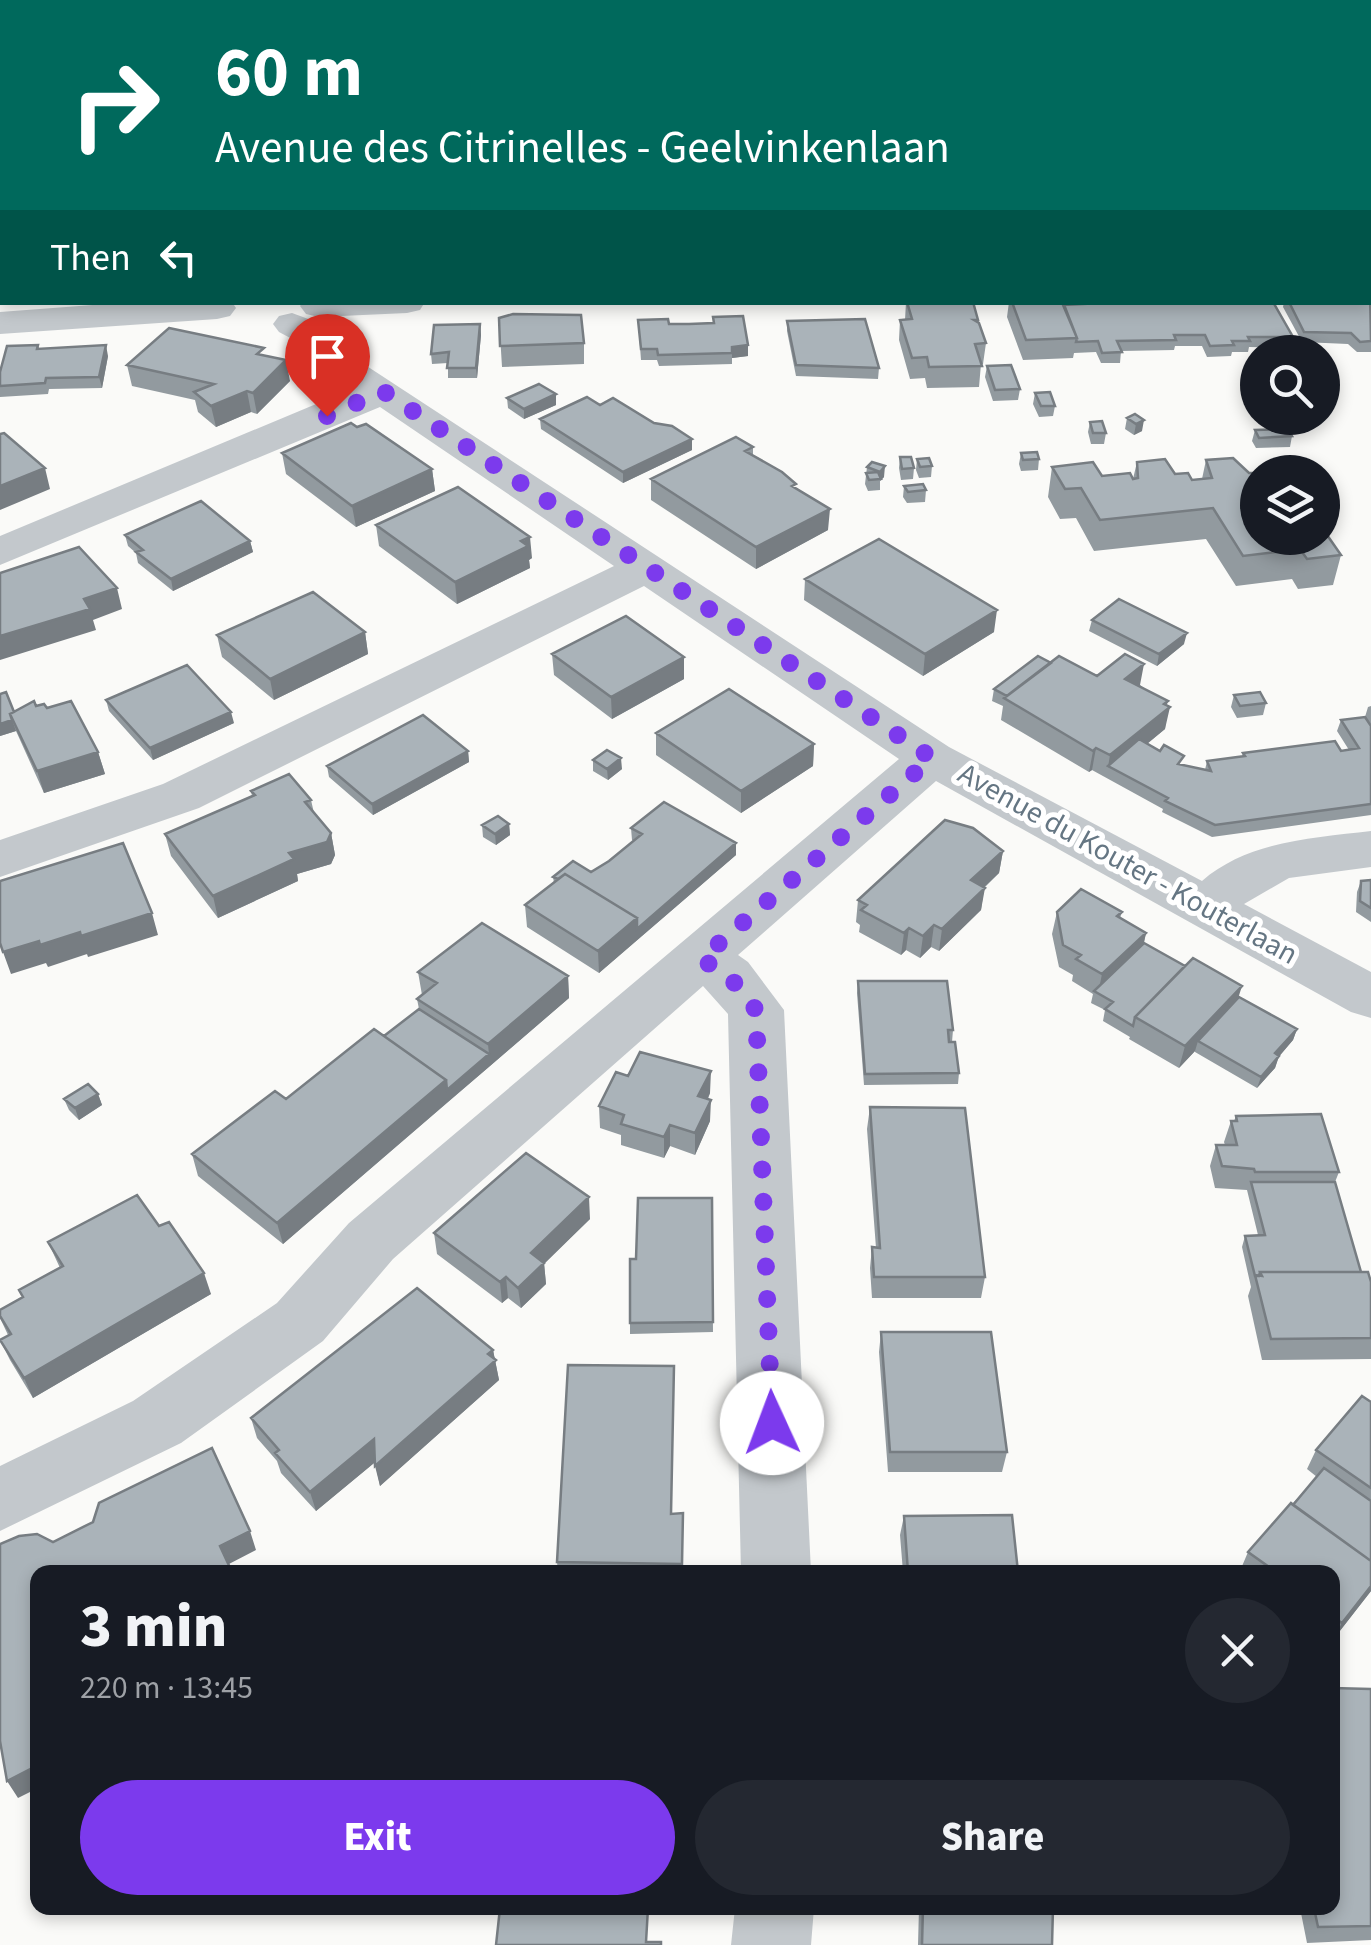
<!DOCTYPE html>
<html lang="en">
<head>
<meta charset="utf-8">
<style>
  body { margin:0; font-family:"Source Sans 3",sans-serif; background:#242831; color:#f1f3f6; height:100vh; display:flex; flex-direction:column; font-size:38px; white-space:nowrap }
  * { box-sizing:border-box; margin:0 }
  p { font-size:32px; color:#9ea1a6 }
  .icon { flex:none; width:55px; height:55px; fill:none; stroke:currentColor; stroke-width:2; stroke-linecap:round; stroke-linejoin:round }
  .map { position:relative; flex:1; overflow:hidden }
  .drawer { position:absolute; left:30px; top:1565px; width:1310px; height:350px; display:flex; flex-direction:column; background:#171b24; border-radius:20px; box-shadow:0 5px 15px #0003 }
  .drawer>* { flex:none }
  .guide { position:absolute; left:0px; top:0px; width:1372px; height:305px; box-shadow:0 5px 15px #0003; background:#00695c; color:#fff; overflow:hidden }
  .buttons { position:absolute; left:1240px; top:335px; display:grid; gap:20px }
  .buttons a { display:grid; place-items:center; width:100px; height:100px; border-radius:50%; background:#171b24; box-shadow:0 5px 15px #0003; font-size:50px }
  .pin { position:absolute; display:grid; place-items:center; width:85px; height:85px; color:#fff; margin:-102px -42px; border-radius:50% 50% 50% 0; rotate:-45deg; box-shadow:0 0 10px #0007 }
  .pin .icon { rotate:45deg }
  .me { position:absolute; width:110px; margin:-55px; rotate:358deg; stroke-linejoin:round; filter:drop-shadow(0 0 8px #0008) }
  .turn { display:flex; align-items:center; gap:35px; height:210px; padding:0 50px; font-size:45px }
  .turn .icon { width:130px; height:130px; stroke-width:2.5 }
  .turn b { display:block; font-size:70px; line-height:85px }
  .then { display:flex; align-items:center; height:95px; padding:0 50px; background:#0003; gap:20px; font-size:38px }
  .round { display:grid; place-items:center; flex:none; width:105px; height:105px; border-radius:52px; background:#242831 }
  .headline { display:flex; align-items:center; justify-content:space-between; height:170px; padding:0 50px }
  h1 { font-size:60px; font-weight:800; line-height:75px }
  .primary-button { display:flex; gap:20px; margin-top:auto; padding:20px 50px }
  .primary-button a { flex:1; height:115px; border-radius:60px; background:#7c3aed; color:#fff; font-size:40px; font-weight:800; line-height:115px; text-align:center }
  .primary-button a+a { background:#242831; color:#f1f3f6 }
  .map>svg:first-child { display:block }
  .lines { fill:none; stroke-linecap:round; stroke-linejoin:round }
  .minor { fill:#c3c8cc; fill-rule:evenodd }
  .wall { fill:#929a9f }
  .shaded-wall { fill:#777d82 }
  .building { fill:#aab3b9; stroke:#777d82; stroke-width:2.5 }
  .route { stroke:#7c3aed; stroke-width:18; stroke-dasharray:0 32.4 }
  .labels { text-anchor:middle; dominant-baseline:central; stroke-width:10; stroke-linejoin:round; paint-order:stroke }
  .street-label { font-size:30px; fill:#657683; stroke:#fff }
</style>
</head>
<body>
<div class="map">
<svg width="1371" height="1945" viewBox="0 0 1371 1945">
  <rect width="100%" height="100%" fill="#fafaf8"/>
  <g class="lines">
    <path class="minor" d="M0,115L2,116V137L0,136Z
      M1370,260H1371V282H1370Z
      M132,302H232L236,308L230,316L217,319L0,334V312Z
      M303,302H425L420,310L407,313L319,317L306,314L300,306Z
      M292,313L322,324L353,357L949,747L1202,881C1248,841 1313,838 1371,831V867L1289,878L1244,904L1371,972V1018L1351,1012L936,781L738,955L748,962L784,1010L811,1572H741L728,1014L703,986L393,1259L323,1341L181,1443L0,1531V1466L133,1401L277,1303L349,1223L899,759L644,586L199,808L0,877V840L163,784L614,566L380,407L0,565V536L352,389L325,373L294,340L279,332L273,324L279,316Z
      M735,1908H814L811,1945H731Z"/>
  </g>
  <path class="wall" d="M177,0H224L223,2H178Z
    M459,0H510V2H459Z
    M602,0H652V2H602Z
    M1253,0H1274L1272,2H1252Z
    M1284,0H1309L1307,2Z
    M1324,0H1371V12L1370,2H1339Z
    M1371,293V352H1357L1348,344L1302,342L1283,307L1284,302H1370Z
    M906,302L978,320L986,343L983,364H981L979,387L927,388L925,378L910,379L899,340L900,320H905Z
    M1009,302H1063V305L1293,337L1290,348L1249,347L1248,352H1232L1231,356L1207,357L1202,346H1175L1174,350L1121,351L1120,363H1101L1096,352L1074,353L1073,358L1023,360L1007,317Z
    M713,317L748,345V356L732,358V364L659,366L657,360H641L638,320L669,324L713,323Z
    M499,318L584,343V364L502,367Z
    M787,321L879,368L878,379L796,376L787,331Z
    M480,324L481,335L477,378H448V363L432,364L431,354Z
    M38,345L39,349L108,356L102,388L49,389L48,394L0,397V372Z
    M265,355L290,381L257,414L251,412L216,427L198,412L195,400L132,386L127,365Z
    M1322,362L1329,375L1327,385L1322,386Z
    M987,366L1020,389L1018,400L993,401L985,377Z
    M1035,393L1055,406L1053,416L1039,417L1033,404Z
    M507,398L556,405L524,419L508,408Z
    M600,405L692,450L623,483L541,429L540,419Z
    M1135,414L1142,431L1134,435L1125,429L1127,418Z
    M1090,422L1106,433L1104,444H1091L1088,432Z
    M357,427L432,469L435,491L356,527L286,474L282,453Z
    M1255,430L1292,436L1290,447L1256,448L1252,441Z
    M753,447V456L796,489L828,530L756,569L651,500V479Z
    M1021,453L1039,459L1038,470L1021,471L1019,464Z
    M900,457L914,468L913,479L901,480L899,468Z
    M917,459L932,466L931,477L919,478L916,470Z
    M1206,460L1258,538L1341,555L1333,585L1298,589L1292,579L1236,586L1206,539L1094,551L1076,518L1060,519L1048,497L1052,467L1102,476L1133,479L1137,462L1192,480L1202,479Z
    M872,462L884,477L880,481V490L868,491L865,484L867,467Z
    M904,486L926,490L925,502L907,503L903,497Z
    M376,525L532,558L529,560L530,568L457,604L379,546Z
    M125,535L250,541L253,552L173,591L138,563L136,553L128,546Z
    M805,579L994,632L923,676L804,600Z
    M1092,620L1184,644L1157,666L1089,631Z
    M365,632L368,654L274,700L222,657L217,635Z
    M552,654L684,657V679L612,719L554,675Z
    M1051,663L1140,685L1167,705L1165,729L1147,744L1182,765L1205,770L1207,761L1242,756L1243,753L1349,750L1337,731L1341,720L1365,717L1368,707L1371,706V815L1212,837L1162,812L1163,809L1092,770L1089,772L1001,720L1003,706L992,701L994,689Z
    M0,694L14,712L36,706L47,708L98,752L105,774L44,793L16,731L0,736Z
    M1234,695L1266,703L1263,715L1237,718L1231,707Z
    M106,700L234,723L153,760L109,711Z
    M656,733L814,744L813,766L741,813L656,755Z
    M468,751L469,762L373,815L329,777L327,766Z
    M593,760L622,769L608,780L593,771Z
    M251,791L311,800L314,813L331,833L335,855L331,864L297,874L298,881L218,918L171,856L165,834L252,796Z
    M509,824L510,835L496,845L483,837L482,825Z
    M631,828L736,843V855L599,973L527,927L525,905L554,883L553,877L591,872L609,861L634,841L632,840Z
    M1003,851L999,873L984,888L981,910L939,951L931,947L920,958L906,950L901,955L859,932L860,925L856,922L858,900Z
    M1371,880V922L1356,912L1357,892L1361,881Z
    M1057,912H1122L1120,918L1146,933L1144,943L1297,1029L1293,1040L1279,1056L1275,1068L1257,1088L1195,1052V1051L1179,1068L1129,1039L1130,1037L1103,1021L1105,1010L1091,1003L1093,994L1072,981L1073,975L1059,967L1052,934Z
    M418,972L568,976L569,998L283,1244L198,1176L192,1154L286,1099L384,1036L419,1009L417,999L422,995Z
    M858,981L953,1030L952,1042L959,1073L958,1084L864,1085L857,993Z
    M628,1076L710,1093L708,1099L710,1121L695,1155L670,1146L664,1158L621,1145V1135L600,1128L599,1106Z
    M98,1094L102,1105L79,1120L69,1110L64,1099Z
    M870,1107L985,1277L981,1298H872L870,1268L872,1247L876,1248L867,1129Z
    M1236,1116L1339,1172L1335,1182L1361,1272L1371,1282V1359L1262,1360L1248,1296L1251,1287L1242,1247L1245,1236L1258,1235L1247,1190L1215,1188L1210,1166L1216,1145H1225L1224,1142L1231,1121H1234Z
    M712,1198L713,1332L630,1334V1259H636Z
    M590,1219L544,1263L546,1284L521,1308L508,1298L502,1303L437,1254L434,1233Z
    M159,1226L211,1294L33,1398L10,1360L0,1340L8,1335L0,1318V1310L22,1297L19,1290L60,1268L48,1242Z
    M881,1332L1007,1452L1002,1472H888L879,1352Z
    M493,1350L499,1380L380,1486L375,1462L316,1511L281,1473L277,1461L257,1438L251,1418Z
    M1371,1402V1591L1332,1641V1572H1242L1240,1571L1248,1552L1317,1477L1307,1469L1316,1450Z
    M672,1513H683L682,1572H558L557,1562Z
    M904,1516L1018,1572H903L900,1535Z
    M1371,1689V1940L1307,1943L1300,1908H1332Z
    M919,1908H1053L1052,1945H918Z"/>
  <path class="shaded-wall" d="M480,324L481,335L477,378L476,368Z
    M106,345L108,356L102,388L99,377Z
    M748,345V356L732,358V347Z
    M286,360L290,381L257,414L253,393Z
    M247,391L251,412L216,427L211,406Z
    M556,394V405L524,419V409Z
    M1144,420L1142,431L1134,435L1136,424Z
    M692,439V450L623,483V472Z
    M885,466L884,477L880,481V472Z
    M45,468L50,489L0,510V486Z
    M432,469L435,491L356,527L352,506Z
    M830,509L828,530L756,569V547Z
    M530,537L532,558L529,560L530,568L457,604L455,582Z
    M250,541L253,552L173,591L171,579Z
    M117,588L122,609L93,620L96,630L0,660V636L84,599Z
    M997,610L994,632L923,676L925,654Z
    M365,632L368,654L274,700L270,679Z
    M1187,633L1184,644L1157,666L1159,654Z
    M684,657V679L612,719L611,697Z
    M1144,664L1140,685L1121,701L1125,679Z
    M1168,701L1165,711L1170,707L1165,729L1115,770L1108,767L1110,755Z
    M231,712L234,723L153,760L150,748Z
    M12,720L16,731L0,736V724Z
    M814,744L813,766L741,813V791Z
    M1096,748L1092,770L1089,772L1093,751Z
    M468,751L469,762L373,815L372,804Z
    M98,752L105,774L44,793L37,771Z
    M621,758L622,769L608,780L607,769Z
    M509,824L510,835L496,845L495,834Z
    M331,833L335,855L331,864L297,874L298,881L218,918L213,896L289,853Z
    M736,843V855L599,973L598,951L637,918Z
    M1003,851L999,873L968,902L971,880Z
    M985,888L981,910L939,951L942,929Z
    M152,913L158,935L88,957L81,936Z
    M934,925L931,947L920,958L923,936Z
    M909,928L906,950L901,955L904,933Z
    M80,932L87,954L48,967L46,963L11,974L3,952L39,941Z
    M1146,933L1141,954L1098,994L1102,974Z
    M568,976L569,998L490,1066L488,1044Z
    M1242,986L1235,1008L1198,1041L1195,1051L1179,1068L1185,1046Z
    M1297,1029L1293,1040L1272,1065L1275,1053Z
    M489,1054L490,1066L449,1101L447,1090Z
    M1279,1056L1275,1068L1257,1088L1261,1077Z
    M711,1071L710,1093L698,1118V1096Z
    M446,1080L449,1101L283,1244L277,1223Z
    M98,1094L102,1105L79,1120L75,1108Z
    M711,1100L710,1121L695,1155V1133Z
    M670,1125V1146L664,1158V1137Z
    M589,1197L590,1219L539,1269L544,1263L546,1284L521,1308L518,1288L531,1253Z
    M204,1273L211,1294L33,1398L24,1378Z
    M506,1277L508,1298L502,1303L500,1282Z
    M493,1350L499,1380L380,1486L375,1466Z
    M374,1439L379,1459L316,1511L310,1492Z
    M250,1531L256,1550L227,1565L220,1546Z
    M1371,1586V1591L1332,1641L1342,1623Z
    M38,1765V1788L18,1798L7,1781Z"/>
  <path class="building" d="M291,0H348V2H290Z
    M624,0H652V2H624Z
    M1370,293L1371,341L1360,342L1351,333L1304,332L1289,302H1370Z
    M907,302H973L978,320H974L979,323L986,343L975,344L982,366L929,367L927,357L912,358L900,320L912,319Z
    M1012,302H1063L1077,338L1026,340Z
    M1122,302H1273L1293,337H1248L1250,341H1232L1234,345L1210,346L1205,335H1174L1176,340L1117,341L1122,352L1102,353L1098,341L1076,342L1077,338L1063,305Z
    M513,314L581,315L584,343L500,346L499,318Z
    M743,316L748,345L732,347V353L658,355L657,349H641L638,320L668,319L669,324H689L714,323L713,317Z
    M865,319L879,368L796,365L787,321Z
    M480,324L476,368H447L449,352L431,354L434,325Z
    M169,328L264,348L257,354L286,360L253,393L247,391L211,406L194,392L214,384L127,365Z
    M38,345L37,349L106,345L99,377L46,378L45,383L0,386V372L7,346Z
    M1322,362L1329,375H1322Z
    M1011,365L1020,389L995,390L987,366Z
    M539,384L556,394L524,409L507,398Z
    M1050,392L1055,406H1041L1035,393Z
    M587,397L600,405L613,398L654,423L672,426L692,439L623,472L540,419Z
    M1135,414L1144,420L1136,424L1127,418Z
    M1102,421L1106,433H1093L1090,422Z
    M351,423L357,427L366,424L432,469L352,506L282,453Z
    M1288,429L1292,436L1259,438L1255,430Z
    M4,433L45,468L0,486V434Z
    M736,437L753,447L745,451L782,472L796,484L792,486L830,509L756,547L651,479Z
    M1037,452L1039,459L1023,460L1021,453Z
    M900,457H911L914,468L902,469Z
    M929,458L932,466L920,467L917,459Z
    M1233,458L1249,473H1255L1258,476V538H1322V532H1325L1341,555L1307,559L1300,549L1243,556L1213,508L1100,520L1081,488L1065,489L1052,467L1093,462L1102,476L1130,473L1133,479L1138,478L1137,462L1165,459L1175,474L1188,473L1192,480L1212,478L1206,460Z
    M872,462L885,466L880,472L867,467Z
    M878,472L881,479L869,480L866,473Z
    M923,484L926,490L908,492L904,486Z
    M458,487L530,537L521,541L528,546L455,582L376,525Z
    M201,501L250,541L171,579L136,552L143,550L125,535Z
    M879,539L997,610L925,654L805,579Z
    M79,547L117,588L84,599L90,609L0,636V573Z
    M313,592L365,632L270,679L217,635Z
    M1119,599L1187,633L1159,654L1092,620Z
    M626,616L684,657L611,697L552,654Z
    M1125,654L1144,664L1125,679L1168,701L1164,704L1170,707L1110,755L1096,748L1093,751L1004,698L1059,656L1097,676Z
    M1038,656L1051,663L1007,696L994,689Z
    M187,665L231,712L150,748L106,700Z
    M729,689L814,744L741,791L656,733Z
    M6,692L14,712L10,714L12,720L0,724V694Z
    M1260,692L1266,703L1240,706L1234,695Z
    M34,701L36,706L44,704L47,708L71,701L98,752L37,771L10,714Z
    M423,715L468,751L372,804L327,766Z
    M1365,717L1371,726V804L1215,825L1165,801L1168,798L1108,766L1139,739L1160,751L1164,745L1184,756L1178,764L1211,771L1207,761L1245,756L1243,753L1335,741L1341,751L1359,748L1341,720Z
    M607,750L621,758L607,769L593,760Z
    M289,774L311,800L305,802L331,833L327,842L289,853L294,859L213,896L165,834L255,795L251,791Z
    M664,802L736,843L637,929V918L565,874L558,879L553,877L573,861L591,872L609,861L642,834L631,828Z
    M498,816L509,824L495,834L482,825Z
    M945,820L973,828L1003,851L971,880L985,888L942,929L934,925L923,936L909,928L904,933L861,910L867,905L858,900Z
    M123,843L152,913L81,936L80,932L40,945L39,941L3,952L0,943V881Z
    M565,874L637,918L598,951L525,905Z
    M1371,880V908L1360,901L1361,881Z
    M1081,889L1122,912L1117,916L1146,933L1102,974L1076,959L1081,955L1063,945L1057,912Z
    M482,923L568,976L488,1044L417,999L437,983L418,972Z
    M1144,943L1185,966L1135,1017L1133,1026L1105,1009L1113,1002L1094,991Z
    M1193,958L1242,986L1185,1046L1135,1017Z
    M858,981H947L953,1030H948L949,1042H955L959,1073L865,1074Z
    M1239,997L1297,1029L1275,1053L1279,1056L1261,1077L1198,1041Z
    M419,1009L489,1054L447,1090L446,1080L384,1036Z
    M374,1029L446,1080L277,1223L192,1154L275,1091L286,1099Z
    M640,1052L711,1071L698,1096L711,1100L695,1133L670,1125L664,1137L621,1124L624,1115L599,1106L616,1072L628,1076Z
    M88,1084L98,1094L75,1108L64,1099Z
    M870,1107L965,1108L985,1277H874L872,1247L880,1248Z
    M1321,1114L1339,1172H1255L1254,1169L1222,1166L1216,1145H1237L1231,1121H1237L1236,1116Z
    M526,1153L589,1197L531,1253L544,1263L518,1288L506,1277L500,1282L434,1233Z
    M1251,1182H1335L1361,1272H1260L1259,1276H1255L1245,1236L1265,1235Z
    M137,1195L159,1226L169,1222L204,1273L24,1378L0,1340L11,1334L0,1316V1310L23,1297L19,1290L63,1266L48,1242Z
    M638,1198H712L713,1322L630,1323V1259H636Z
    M1260,1272H1368L1371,1282V1338L1271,1339L1255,1275L1262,1276Z
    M417,1288L493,1350L488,1354L496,1360L375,1466L374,1439L310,1492L275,1453L279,1450L251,1418Z
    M881,1332H991L1007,1452H890Z
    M568,1365L674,1366L671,1514L683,1513L682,1564L557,1562Z
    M1362,1396L1371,1402V1488L1316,1450Z
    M212,1448L250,1531L220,1546L232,1572H38V1765L7,1781L0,1741V1544L19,1536L37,1534L53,1542L93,1522L99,1503Z
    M1324,1468L1371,1501V1561L1293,1505Z
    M1291,1503L1371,1561V1586L1342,1623L1332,1616V1572H1276L1248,1552Z
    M1012,1515L1018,1572H908L904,1516Z
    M1332,1688L1371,1689V1926L1318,1927L1314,1908H1332Z
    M500,1908H648L646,1942H661V1945H496Z
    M923,1908H1053L1052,1945H922Z"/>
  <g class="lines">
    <path class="route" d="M327,416L383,391L932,758L701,959L729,976L756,1010L772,1423"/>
  </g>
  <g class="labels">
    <g class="street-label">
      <text transform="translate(1128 864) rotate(29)">Avenue du Kouter - Kouterlaan</text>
    </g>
  </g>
</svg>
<div class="buttons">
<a><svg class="icon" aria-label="search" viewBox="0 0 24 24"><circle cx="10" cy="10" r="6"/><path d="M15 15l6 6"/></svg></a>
<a><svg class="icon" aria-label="layers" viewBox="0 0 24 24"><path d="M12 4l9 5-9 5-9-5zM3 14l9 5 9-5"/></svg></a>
</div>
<div class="pin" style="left:327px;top:416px;background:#d93025"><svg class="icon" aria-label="arrive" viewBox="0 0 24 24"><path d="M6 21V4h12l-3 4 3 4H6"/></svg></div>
<svg class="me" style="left:772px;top:1423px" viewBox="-20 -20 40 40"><circle r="19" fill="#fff"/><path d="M0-13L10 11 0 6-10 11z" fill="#7c3aed"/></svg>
<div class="guide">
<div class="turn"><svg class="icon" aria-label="right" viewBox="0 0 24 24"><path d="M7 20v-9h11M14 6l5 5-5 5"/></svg><div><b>60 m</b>Avenue des Citrinelles - Geelvinkenlaan</div></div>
<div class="then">Then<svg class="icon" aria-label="left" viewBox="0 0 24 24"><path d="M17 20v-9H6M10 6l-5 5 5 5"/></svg></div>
</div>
<section class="drawer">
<div class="headline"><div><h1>3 min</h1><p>220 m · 13:45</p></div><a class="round"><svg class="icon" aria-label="close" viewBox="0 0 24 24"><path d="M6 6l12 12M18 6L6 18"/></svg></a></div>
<div class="primary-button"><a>Exit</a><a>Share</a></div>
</section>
</div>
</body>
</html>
